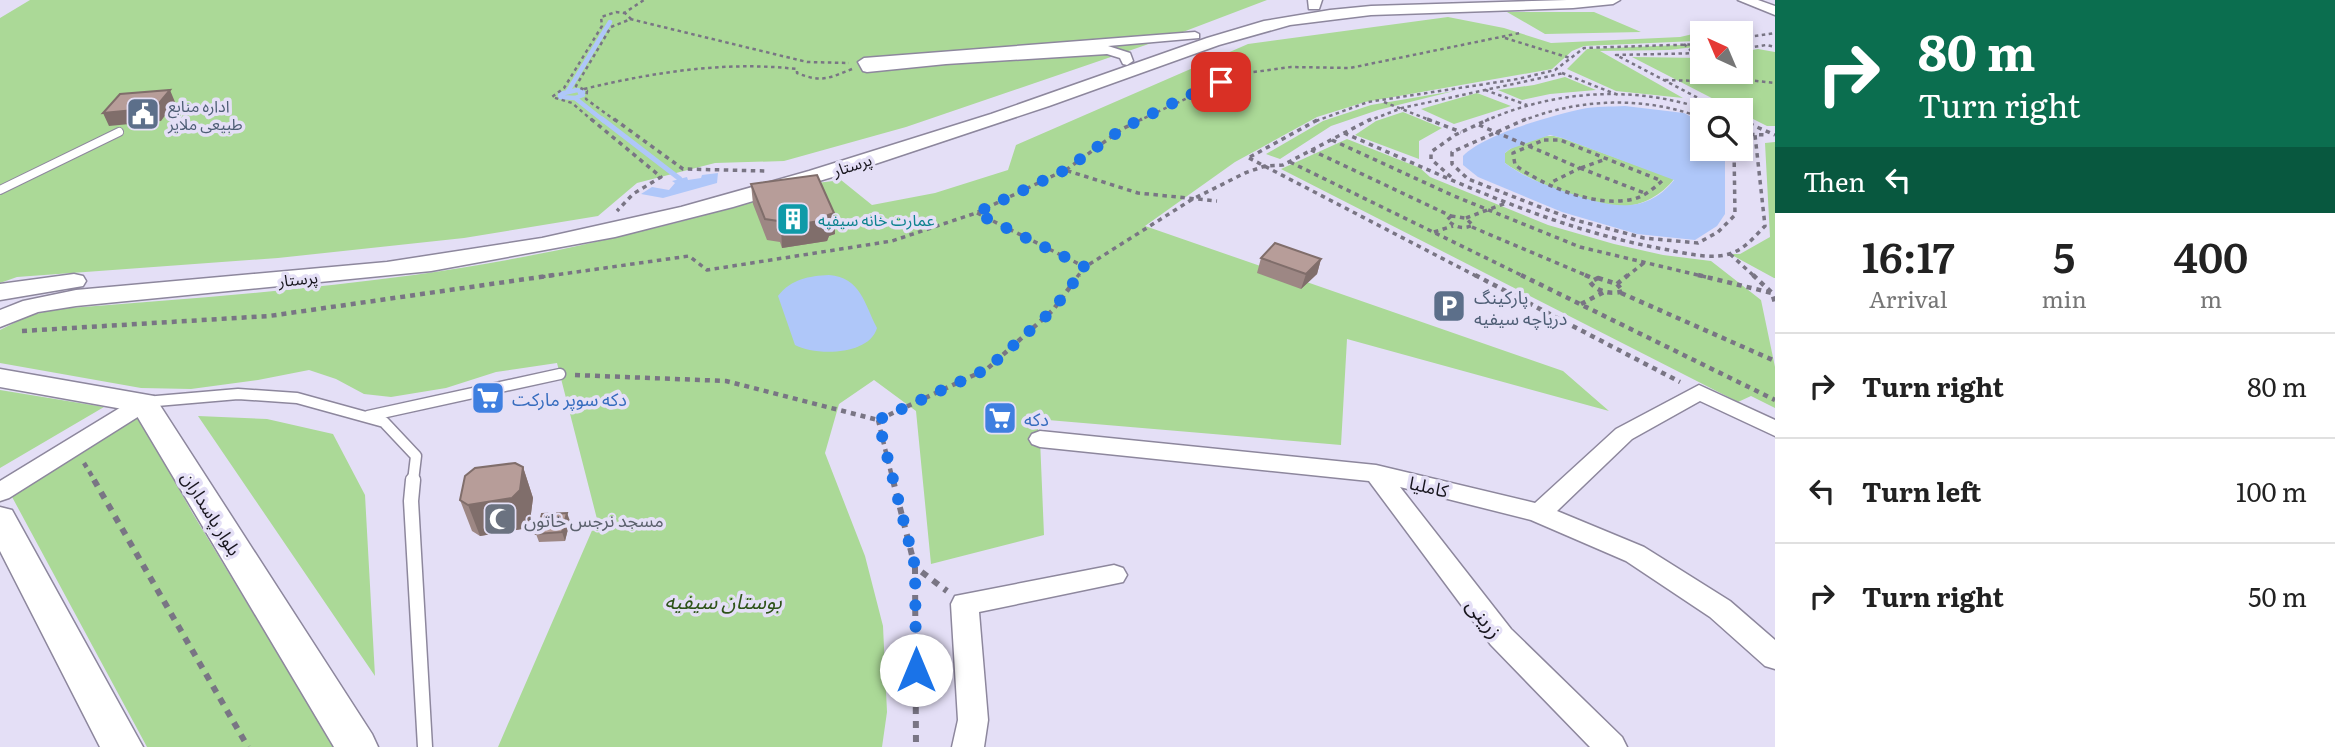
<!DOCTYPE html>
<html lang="en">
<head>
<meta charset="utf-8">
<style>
  body { margin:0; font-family:Literata,"Noto Sans Arabic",serif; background:#f2f2f2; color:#222; height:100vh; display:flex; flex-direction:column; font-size:26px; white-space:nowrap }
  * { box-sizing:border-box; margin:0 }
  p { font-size:23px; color:#767676 }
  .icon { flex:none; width:38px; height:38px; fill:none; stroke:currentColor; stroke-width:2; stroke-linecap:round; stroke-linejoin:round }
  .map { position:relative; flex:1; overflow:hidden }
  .panel { display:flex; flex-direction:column; background:#fff; width:560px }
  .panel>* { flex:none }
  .guide { background:#0b6e4f; color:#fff; overflow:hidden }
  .needle { width:46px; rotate:316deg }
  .tools { position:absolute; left:1690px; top:21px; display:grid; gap:14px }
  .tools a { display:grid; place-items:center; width:63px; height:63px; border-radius:0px; background:#fff; box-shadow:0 4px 10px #0003; font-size:35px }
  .pin { position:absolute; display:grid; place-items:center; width:60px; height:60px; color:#fff; margin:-30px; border-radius:14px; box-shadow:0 4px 10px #0006 }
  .me { position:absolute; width:77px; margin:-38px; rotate:0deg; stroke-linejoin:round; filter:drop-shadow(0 0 5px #0008) }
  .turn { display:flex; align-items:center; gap:24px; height:147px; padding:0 28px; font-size:32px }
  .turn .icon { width:91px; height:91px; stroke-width:2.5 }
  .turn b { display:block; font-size:49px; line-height:60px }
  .then { display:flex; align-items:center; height:66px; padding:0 28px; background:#0003; gap:14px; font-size:26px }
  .eta { display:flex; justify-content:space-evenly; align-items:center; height:119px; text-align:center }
  .eta b { font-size:42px; font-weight:600; line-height:49px }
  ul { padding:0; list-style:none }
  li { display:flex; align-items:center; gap:21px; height:105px; padding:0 28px; border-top:2px solid #e0e0e0 }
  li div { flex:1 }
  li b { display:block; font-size:26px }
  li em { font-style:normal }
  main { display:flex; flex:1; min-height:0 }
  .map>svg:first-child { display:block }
  .green { fill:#abd997 }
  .water { fill:#afc7f9; fill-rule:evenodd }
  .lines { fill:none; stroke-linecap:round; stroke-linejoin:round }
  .stream-far1 { stroke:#afc7f9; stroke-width:4.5 }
  .stream { stroke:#afc7f9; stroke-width:5 }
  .service-far2-casing { stroke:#8d879d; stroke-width:10 }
  .service-far1-casing { stroke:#8d879d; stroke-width:13 }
  .service-casing { stroke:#8d879d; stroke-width:17 }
  .minor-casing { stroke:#8d879d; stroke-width:3 }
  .tertiary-casing { stroke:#8d879d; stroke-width:3 }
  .secondary-casing { stroke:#8d879d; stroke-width:3 }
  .path-far3 { stroke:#797584; stroke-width:2.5; stroke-dasharray:3.5 3.5; stroke-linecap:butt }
  .path-far2 { stroke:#797584; stroke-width:3.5; stroke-dasharray:4.5 4.5; stroke-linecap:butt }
  .path-far1 { stroke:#797584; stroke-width:4.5; stroke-dasharray:5 5; stroke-linecap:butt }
  .path { stroke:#797584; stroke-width:6; stroke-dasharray:7 7; stroke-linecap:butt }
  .service-far2 { stroke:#fff; stroke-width:8 }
  .service-far1 { stroke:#fff; stroke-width:10 }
  .service { stroke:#fff; stroke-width:14 }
  .minor { fill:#fff; fill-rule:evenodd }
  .tertiary { fill:#fff; fill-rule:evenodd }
  .secondary { fill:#fff; fill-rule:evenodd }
  .wall { fill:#9d8784 }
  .shaded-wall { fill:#806e6b }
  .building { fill:#b79d99; stroke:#806e6b; stroke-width:2 }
  .route { stroke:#1a73e8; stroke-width:12; stroke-dasharray:0 21.6 }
  .labels { text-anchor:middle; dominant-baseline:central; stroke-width:7; stroke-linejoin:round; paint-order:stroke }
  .far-service-label { font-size:16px; fill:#4e5e75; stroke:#e4dff6; text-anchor:start }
  .far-street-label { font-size:16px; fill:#17151d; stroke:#e4dff6 }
  .far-culture-label { font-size:16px; fill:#0d838f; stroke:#e4dff6; text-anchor:start }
  .service-label { font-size:18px; fill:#4e5e75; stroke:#e4dff6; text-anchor:start }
  .shop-label { font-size:18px; fill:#366cbe; stroke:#e4dff6; text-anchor:start }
  .street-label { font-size:18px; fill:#17151d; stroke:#e4dff6 }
  .worship-label { font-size:18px; fill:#5b616d; stroke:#e4dff6; text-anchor:start }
  .near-park-label { font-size:21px; font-style:italic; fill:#2e531a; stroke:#e4dff6 }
  .near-street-label { font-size:21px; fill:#17151d; stroke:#e4dff6 }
</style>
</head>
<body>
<main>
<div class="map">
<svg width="1775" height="747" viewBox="0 0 1775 747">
  <rect width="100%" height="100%" fill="#e4dff6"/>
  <path class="green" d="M30,0H1267L1175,35L906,127L784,161L715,163L637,183L598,216L464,238L278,258L17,277L0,283V18Z
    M1507,12H1594L1641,32L1545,34Z
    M1448,17L1504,28L1551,43L1680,37L1732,25L1750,26L1724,33H1703V39L1695,41L1584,46L1572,51L1552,69L1365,102L1317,117L1235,162L1145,226L1563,371L1609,411L1347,339L1341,445L1036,419L1040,439L1044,535L931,564L916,411L874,380L839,404L825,453L865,556L883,626L887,712L882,747H498L597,519L557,363L496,372L446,388L391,397L364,394L336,379L309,370L258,380L191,389L141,388L0,363V330L28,316L56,309C175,300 295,291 414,275C551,256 685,223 817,183L841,180L872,205L935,193L1008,170L1016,145L1248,44Z
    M1703,44V46L1669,50L1600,51L1683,98L1616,91L1567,69L1587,49Z
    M1758,49L1775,52V126H1767L1741,113V110H1735L1632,57L1703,58V72H1741V52Z
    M1565,77L1596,90L1550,94L1522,100L1498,90L1534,85Z
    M1454,91L1378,110L1331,126L1280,159L1266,154L1323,121L1371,105Z
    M1477,93L1511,106L1454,124L1421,109Z
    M1403,112L1442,128L1419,141V159L1355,135L1376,121Z
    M1554,136L1562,138L1674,179C1661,196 1639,208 1617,206C1587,205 1529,181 1505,163V153C1517,142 1538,135 1554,136Z
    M1347,139L1420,168L1430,177L1548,225L1614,244L1663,255L1711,261L1761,300L1775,367V408L1751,396L1738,402L1281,169Z
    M1775,142V278H1774L1730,254H1740L1770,237L1765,143Z
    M0,390L104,407L0,468Z
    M138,416L193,514L334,747H147L11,495Z
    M198,416L267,419L333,434L365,495L375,676Z"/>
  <path class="water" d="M1625,106L1684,113L1703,123V149H1725V214L1717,226L1695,240L1637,234L1562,212L1478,177L1463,165V156C1484,134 1551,116 1582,109C1596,106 1611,107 1625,106ZM1550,135L1562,138L1674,180C1645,217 1607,206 1569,193C1546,185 1525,178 1505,163V153L1510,149Z
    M718,173L717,183L663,198L641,194L652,187L669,190L675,183L672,181L687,177L688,180L701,178L702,175Z
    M829,275C861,278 864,303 877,328C869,356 815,356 795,345L778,296C791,279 809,276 829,275Z"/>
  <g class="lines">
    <path class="stream-far1" d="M577,90L583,92L580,93L583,95L575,98L560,97V94Z
      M568,91L610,22
      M575,98L604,121"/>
    <path class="stream" d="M602,119L680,179"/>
    <defs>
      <path id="service-far2" d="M0,190L119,132"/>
      <path id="service-far1" d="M145,402L238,394L297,398L384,422L416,456L413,481
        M368,416L560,374"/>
      <path id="service" d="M413,480L411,501L425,747"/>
      <path id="minor" d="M1195,32L1199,34V38L1108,46L1130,53L1133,61L1127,65L1123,64L1120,58L1107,54L946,64L867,72L863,71L858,62L864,58Z
        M1699,385L1775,420V436L1700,401L1632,439L1557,511L1644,547L1730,601L1775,640V669L1765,666L1710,617L1626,561L1531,520L1400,487L1511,629L1622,737L1627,747H1590L1491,645L1369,481L1040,447L1032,444L1029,439L1032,434L1040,431L1376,465L1535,503L1616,429Z
        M144,396L152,398L155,403L152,408L9,498L0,501V481L136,398Z
        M1114,565L1123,568L1127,575L1123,582L979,612L988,720L984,747H952L958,720L951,604L955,596Z"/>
      <path id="tertiary" d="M1308,0H1322L1319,9H1309Z"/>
      <path id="secondary" d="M1567,0H1620L1613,4L1573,8L1371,15L1290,25L1219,45L1049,106L869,166L733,207L615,237L431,271L76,306L38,312L0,327V310L23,301L76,290L387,262L542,238L681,207L809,171L991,114L1207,38L1264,21L1330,10L1371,6Z
        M1738,0H1758L1775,6V15Z
        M74,274L83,276L86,281L83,286L0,300V284Z
        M0,369L154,396L372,734L378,747H334L134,411L0,387Z
        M0,507L12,510L143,747H100L0,551Z"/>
    </defs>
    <use href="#service-far2" class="service-far2-casing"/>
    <use href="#service-far1" class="service-far1-casing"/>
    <use href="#service" class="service-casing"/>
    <use href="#minor" class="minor-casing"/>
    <use href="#tertiary" class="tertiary-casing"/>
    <use href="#secondary" class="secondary-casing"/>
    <path class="path-far3" d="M630,19L807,62L849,63
      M1505,38L1570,58
      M1741,38L1775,33
      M1684,44L1703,62
      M1741,49L1766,45L1775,47
      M1703,53L1616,55L1721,110
      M1562,73L1618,95
      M1730,75L1748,81L1735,82L1724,77Z
      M1665,80L1735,82
      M1748,80L1775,83
      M584,89C655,72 724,61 797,69V73C822,83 829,78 852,69
      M1485,90L1527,105
      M1384,102L1432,121
      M593,121L572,103L552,97L564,88L602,26L601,17L616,12L624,13L644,0
      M616,121L586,99L587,91L576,86L611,27L631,19L625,13
      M1138,121L1239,74L1291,67L1350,68L1520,33
      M1316,121L1368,102L1518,79L1555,70L1584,48L1703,44
      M1368,121L1402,108L1564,73
      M1485,121C1555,90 1634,85 1707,110
      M1522,121C1580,98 1644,96 1703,118"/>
    <path class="path-far2" d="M591,119L661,177L633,194L617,211
      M614,119L683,169L766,171
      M1427,119L1461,132
      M1526,119L1452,152V164L1468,179L1540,207L1575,220L1644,238L1698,243L1718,232L1735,215L1734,149
      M1741,120L1775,135
      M1479,125L1580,168L1550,183
      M1344,133C1451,179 1553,230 1669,250C1688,254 1714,260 1732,253C1746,248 1755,236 1765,226L1755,135L1741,127
      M1741,134L1767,135
      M1332,140L1454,196L1580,247L1706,277
      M1544,140H1560L1662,181C1654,188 1645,196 1634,199C1596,208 1545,187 1515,165L1513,153Z
      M1311,150L1451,216
      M1250,157L1319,119
      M1249,158L1478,277
      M1290,162L1525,277
      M1580,168L1647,194
      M1581,168L1606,159
      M1066,170L1122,129L1142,119
      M1451,177L1431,159V152L1455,135L1489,119
      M977,213L1085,267
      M1451,216L1465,218L1473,225C1463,230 1455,227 1447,220Z
      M1466,218L1506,203
      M1472,227L1590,277
      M1434,232L1453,226
      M1730,254L1755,277
      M541,277L689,256L707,270L892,241L976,213L1065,170L1138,193L1217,201
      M1077,277L1085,267L1191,200L1245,173L1265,166L1283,165L1371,119
      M1626,277L1645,262"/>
    <path class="path-far1" d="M1475,275L1680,382
      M1521,275L1775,400
      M1585,275L1594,279
      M1698,275L1772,293
      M1753,275L1772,293L1775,303
      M1598,278L1617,284L1623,291C1612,295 1597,292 1590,282Z
      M1617,284L1628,275
      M1621,293L1775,361
      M1581,304L1604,292
      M22,331L269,316L554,275
      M575,375L726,381L878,420L987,369L1053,310L1079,275
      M878,420L893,481
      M84,463L95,481"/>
    <path class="path" d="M94,480L248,747
      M893,480L915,567L947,591
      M915,567L916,747"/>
    <use href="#service-far2" class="service-far2"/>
    <use href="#service-far1" class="service-far1"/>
    <use href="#service" class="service"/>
    <use href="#minor" class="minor"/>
    <use href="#tertiary" class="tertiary"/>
    <use href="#secondary" class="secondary"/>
  </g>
  <path class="wall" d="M751,184L834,213L835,234L829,236L827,241L782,248L780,242L767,240L753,204Z
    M1261,258L1321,259L1317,274L1301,289L1257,273Z
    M523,467L533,498L530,521L522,529L480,536L472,531L460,500Z
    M570,521L565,541L539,542L536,534Z"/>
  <path class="shaded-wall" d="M170,90L175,102L161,121L109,126L103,113Z
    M834,213L835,234L829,236L827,241L782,248L781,227Z
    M1321,259L1317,274L1301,289L1306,274Z
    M523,467L533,498L530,521L522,529L480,536L468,505Z
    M567,513L570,521L565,541L562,532Z"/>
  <path class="building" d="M170,90L155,108L103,113L120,94Z
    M817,175L834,213L828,215L826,220L781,227L778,221L765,219L751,184Z
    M1275,243L1321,259L1306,274L1261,258Z
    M515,463L523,467L520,490L512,498L468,505L460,500L465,476L475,468Z
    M567,513L562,532L536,534L542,514Z"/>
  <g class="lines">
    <path class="route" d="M916,670L915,566L878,420L987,369L1053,310L1085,267L976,213L1065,170L1122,129L1185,97L1221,82"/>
  </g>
  <defs>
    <symbol id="civic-square" viewBox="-11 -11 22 22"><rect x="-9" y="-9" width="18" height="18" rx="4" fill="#5c6f8a" stroke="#e4dff6"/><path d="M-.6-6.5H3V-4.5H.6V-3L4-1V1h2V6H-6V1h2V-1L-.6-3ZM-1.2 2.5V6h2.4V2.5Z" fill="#fff"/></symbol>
    <symbol id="building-square" viewBox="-11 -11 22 22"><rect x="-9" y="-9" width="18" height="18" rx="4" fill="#0f9aa8" stroke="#e4dff6"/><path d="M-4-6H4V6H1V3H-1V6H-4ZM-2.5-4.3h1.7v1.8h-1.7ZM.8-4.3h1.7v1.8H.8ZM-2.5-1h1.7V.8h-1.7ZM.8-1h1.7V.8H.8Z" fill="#fff"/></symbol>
    <symbol id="parking-square" viewBox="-11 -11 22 22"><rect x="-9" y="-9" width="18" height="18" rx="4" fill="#5c6f8a" stroke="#e4dff6"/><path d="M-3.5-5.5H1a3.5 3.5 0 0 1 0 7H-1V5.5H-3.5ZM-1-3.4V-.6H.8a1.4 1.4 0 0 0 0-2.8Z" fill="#fff"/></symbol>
    <symbol id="supermarket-square" viewBox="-11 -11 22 22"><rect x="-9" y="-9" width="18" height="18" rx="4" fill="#3f7fe0" stroke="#e4dff6"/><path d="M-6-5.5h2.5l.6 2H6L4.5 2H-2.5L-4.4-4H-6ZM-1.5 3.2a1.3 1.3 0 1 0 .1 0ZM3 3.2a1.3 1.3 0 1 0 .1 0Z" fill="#fff"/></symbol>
    <symbol id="mosque-square" viewBox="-11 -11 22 22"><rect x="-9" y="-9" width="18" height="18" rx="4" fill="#6b7280" stroke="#e4dff6"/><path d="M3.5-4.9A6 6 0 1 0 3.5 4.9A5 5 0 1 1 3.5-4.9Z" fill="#fff"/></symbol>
  </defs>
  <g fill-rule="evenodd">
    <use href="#civic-square" x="124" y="95" width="38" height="38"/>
    <use href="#building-square" x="774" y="200" width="38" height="38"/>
    <use href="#parking-square" x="1430" y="287" width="38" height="38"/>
    <use href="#supermarket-square" x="469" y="379" width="38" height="38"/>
    <use href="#supermarket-square" x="981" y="399" width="38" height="38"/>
    <use href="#mosque-square" x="481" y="500" width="38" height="38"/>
  </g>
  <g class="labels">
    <g class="far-service-label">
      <text x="168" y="105">اداره منابع<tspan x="168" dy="18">طبیعی ملایر</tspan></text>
    </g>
    <g class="far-street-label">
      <text transform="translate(852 164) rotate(-18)">پرستار</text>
      <text transform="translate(298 278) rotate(-6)">پرستار</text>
    </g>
    <g class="far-culture-label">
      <text x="818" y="219">عمارت خانه سیفیه</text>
    </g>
    <g class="service-label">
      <text x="1474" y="296">پارکینگ<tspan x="1474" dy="21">دریاچه سیفیه</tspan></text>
    </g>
    <g class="shop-label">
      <text x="512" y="398">دکه سوپر مارکت</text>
      <text x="1024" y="418">دکه</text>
    </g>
    <g class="street-label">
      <text transform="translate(1429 486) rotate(13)">کاملیا</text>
      <text transform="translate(212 513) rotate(58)">بلوار پاسداران</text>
    </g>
    <g class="worship-label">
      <text x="524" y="519">مسجد نرجس خاتون</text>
    </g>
    <g class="near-park-label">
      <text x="723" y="599">بوستان سیفیه</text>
    </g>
    <g class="near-street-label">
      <text transform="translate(1486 617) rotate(52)">زرینی</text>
    </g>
  </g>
</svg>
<div class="tools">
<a><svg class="needle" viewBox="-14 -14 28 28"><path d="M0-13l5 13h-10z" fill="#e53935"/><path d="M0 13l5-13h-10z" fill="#767676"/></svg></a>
<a><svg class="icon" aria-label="search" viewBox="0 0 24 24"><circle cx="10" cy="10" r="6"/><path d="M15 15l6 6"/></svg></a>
</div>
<div class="pin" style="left:1221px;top:82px;background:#d93025"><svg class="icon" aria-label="arrive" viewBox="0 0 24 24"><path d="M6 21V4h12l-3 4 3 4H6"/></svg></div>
<svg class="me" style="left:916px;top:670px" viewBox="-20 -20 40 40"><circle r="19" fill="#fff"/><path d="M0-13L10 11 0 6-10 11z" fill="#1a73e8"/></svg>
</div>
<section class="panel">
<div class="guide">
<div class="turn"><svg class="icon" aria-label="right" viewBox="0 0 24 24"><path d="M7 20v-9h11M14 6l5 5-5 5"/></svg><div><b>80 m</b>Turn right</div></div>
<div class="then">Then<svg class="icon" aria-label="left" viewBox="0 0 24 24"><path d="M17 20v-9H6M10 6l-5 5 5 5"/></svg></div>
</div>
<div class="eta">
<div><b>16:17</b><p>Arrival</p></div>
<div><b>5</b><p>min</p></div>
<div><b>400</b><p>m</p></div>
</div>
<ul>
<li><svg class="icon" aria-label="right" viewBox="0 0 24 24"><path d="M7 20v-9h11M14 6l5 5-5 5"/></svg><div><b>Turn right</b></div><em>80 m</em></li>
<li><svg class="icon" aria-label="left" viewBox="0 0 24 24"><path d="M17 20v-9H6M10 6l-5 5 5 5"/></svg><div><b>Turn left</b></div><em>100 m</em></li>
<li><svg class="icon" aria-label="right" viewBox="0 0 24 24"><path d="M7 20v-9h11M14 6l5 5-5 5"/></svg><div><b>Turn right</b></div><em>50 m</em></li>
</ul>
</section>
</main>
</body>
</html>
